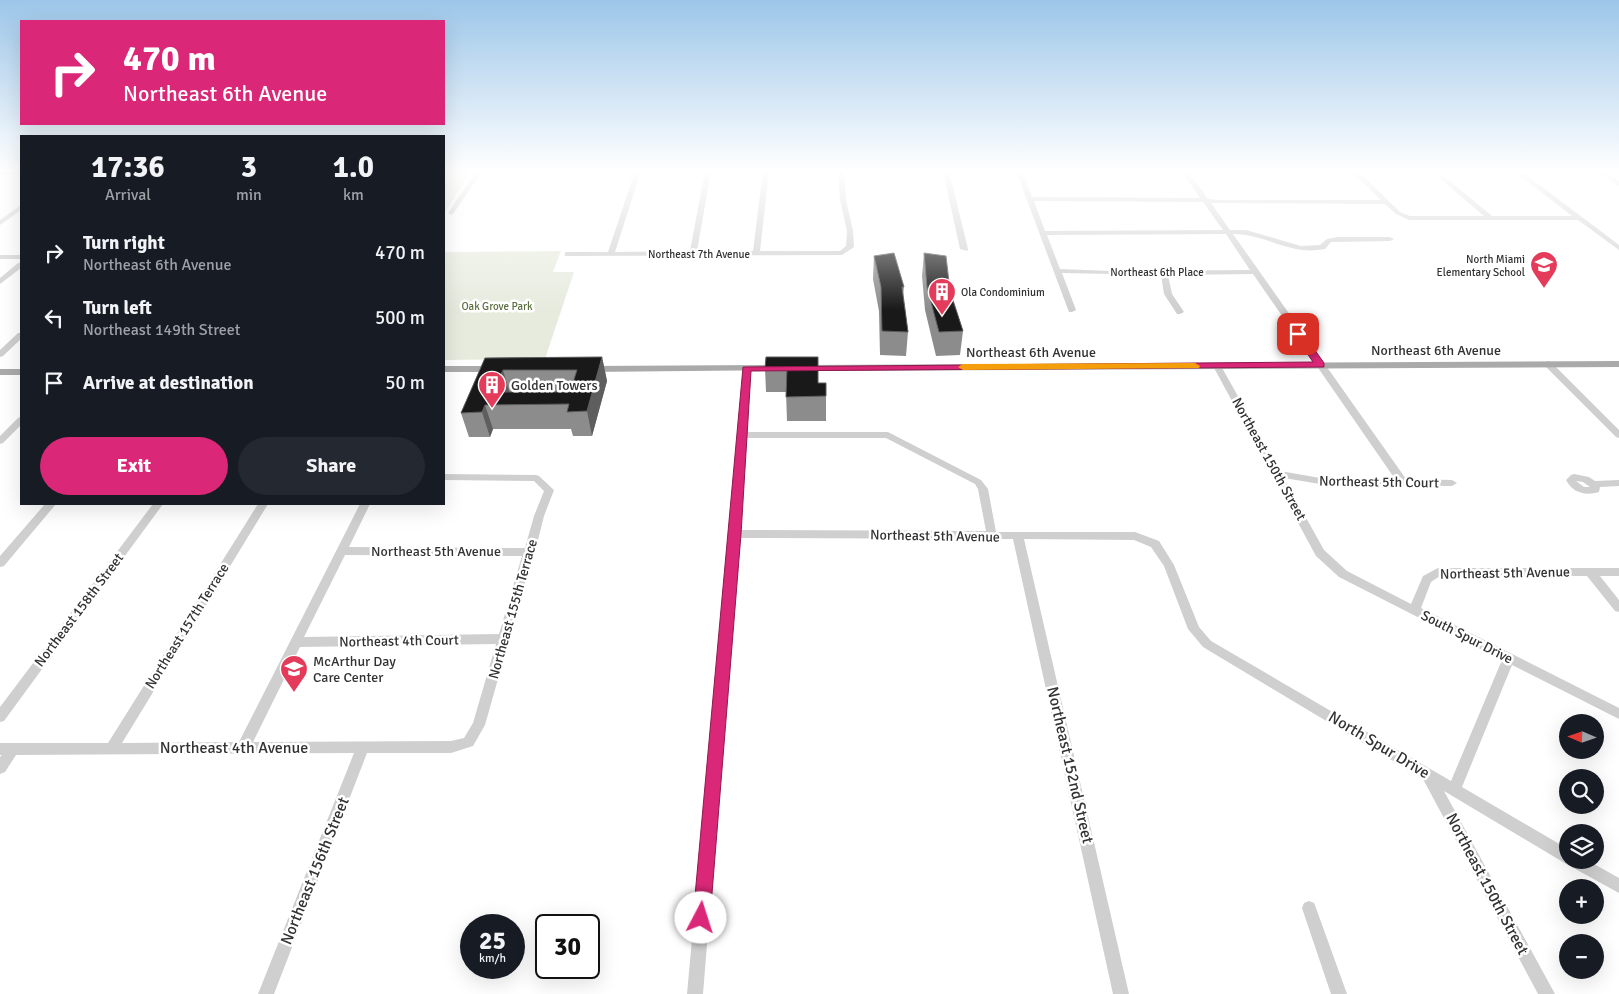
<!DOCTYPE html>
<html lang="en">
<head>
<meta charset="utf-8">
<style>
  body { margin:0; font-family:Signika,sans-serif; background:#242831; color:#f1f3f6; height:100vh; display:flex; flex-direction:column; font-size:19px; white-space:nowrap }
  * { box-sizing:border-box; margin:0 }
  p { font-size:16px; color:#9ea1a6 }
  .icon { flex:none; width:28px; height:28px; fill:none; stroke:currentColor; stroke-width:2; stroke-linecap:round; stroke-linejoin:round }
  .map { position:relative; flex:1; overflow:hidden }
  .sheet { position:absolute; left:20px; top:135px; width:425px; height:370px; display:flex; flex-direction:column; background:#171b24; border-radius:0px; box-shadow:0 5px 20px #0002 }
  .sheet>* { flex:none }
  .hud { position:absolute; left:20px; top:20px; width:425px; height:105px; border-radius:0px; box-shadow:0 5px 20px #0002; background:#db2777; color:#fff; overflow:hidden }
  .needle { width:32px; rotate:272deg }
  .buttons { position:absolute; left:1559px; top:714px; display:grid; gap:10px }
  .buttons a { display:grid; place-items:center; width:45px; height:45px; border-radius:50%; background:#171b24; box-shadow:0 5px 20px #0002; font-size:25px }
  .speed { position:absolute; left:460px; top:914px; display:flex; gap:10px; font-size:25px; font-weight:700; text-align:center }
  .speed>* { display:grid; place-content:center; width:65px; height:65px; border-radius:50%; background:#171b24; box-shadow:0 5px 20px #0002; line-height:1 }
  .speed small { font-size:12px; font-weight:400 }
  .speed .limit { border:2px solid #111; border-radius:8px; background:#fff; color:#111 }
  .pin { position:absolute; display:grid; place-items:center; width:42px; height:42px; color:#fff; margin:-21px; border-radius:10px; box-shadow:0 2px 8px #0006 }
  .me { position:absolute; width:55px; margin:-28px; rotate:5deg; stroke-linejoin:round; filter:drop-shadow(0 0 4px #0008) }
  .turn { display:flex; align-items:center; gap:18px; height:105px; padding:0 20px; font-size:22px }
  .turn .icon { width:65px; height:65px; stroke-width:2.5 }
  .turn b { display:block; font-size:35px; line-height:42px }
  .eta { display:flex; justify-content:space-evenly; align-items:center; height:85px; text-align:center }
  .eta b { font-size:30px; font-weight:700; line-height:35px }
  .button { display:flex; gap:10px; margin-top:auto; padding:10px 20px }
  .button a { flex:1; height:58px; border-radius:30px; background:#db2777; color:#fff; font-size:20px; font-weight:700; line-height:58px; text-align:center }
  .button a+a { background:#242831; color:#f1f3f6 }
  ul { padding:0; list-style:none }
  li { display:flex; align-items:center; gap:15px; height:65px; padding:0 20px }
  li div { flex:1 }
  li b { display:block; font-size:19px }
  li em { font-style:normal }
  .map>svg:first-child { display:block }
  .green { fill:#e7ebde }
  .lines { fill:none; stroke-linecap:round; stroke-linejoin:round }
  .minor { fill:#cfcfcf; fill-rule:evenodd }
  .major { fill:#aaa; fill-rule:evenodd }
  .wall { fill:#8c8c8c }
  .shaded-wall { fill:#5e5e5e }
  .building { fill:#191919; stroke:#5e5e5e; fill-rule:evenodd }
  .route { fill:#db2777; stroke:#8e194d }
  .slow { fill:#f59e0b }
  .labels { text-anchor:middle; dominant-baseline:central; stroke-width:5; stroke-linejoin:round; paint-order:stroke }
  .far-street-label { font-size:11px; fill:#323232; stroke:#fff }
  .far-poi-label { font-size:11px; fill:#323232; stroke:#fff; text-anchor:end }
  .far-park-label { font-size:11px; fill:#5a6e3f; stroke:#fff }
  .street-label { font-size:14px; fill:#323232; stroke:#fff }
  .poi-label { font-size:14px; fill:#323232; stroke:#fff; text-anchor:start }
  .near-street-label { font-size:16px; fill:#323232; stroke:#fff }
</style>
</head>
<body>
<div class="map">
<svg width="1619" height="994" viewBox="0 0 1619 994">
  <rect width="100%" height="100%" fill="#fff"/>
  <path class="green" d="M444,174H469L444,214Z
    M561,251L553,272H574L545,359L444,360V252Z"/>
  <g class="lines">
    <path class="minor" d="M0,171H21V175H0Z
      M444,171H589L586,173H481L453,214L451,215L448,213L475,173H444Z
      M635,171H641L615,252L690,251L705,171H711L697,251H753L763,171H769L760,251H840L846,246L847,231L840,200L838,171H844L846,200L853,231L854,247L842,255L565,256V252H608Z
      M943,171H949L968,249L967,251L960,249Z
      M1016,171H1022L1032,197L1200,198L1182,171H1188L1208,199L1218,200H1381L1351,171H1358L1400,212L1410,216H1484L1431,171H1438L1492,216H1572L1514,171H1521L1619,245V250L1578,220H1409L1396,214L1385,204L1211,203L1230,230H1246L1301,246L1320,245L1327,239L1338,237H1390L1394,239L1390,241L1331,242L1325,249C1290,256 1266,234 1233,234L1406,479L1452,480L1457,483L1452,486L1326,485L1284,478L1324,550L1347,571L1411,604L1423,576L1438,568H1619V576H1600L1619,600V612L1615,611L1587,576H1440L1431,582L1421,608L1619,708V719L1512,665L1462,787L1568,849V860H1587L1619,878V893L1568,865L1444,791L1555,994H1538L1423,779L1203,647L1188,629L1164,566L1151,547L1134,540L1024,539L1129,994H1113L1013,539L740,538L703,994H687L744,367L747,366L751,369L747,432H888L981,480L988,489L996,532H1135L1159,541L1174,565L1199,627L1211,641L1451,781L1502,660L1339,577L1316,556L1213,366L1214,364L1217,363L1221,366L1280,471L1326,479H1395L1253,274L1168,275L1172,294L1184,312L1180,314H1177L1164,294L1161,275L1062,273L1076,310L1072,312H1069ZM1034,201L1203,202L1223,230L1045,231ZM1226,234L1250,270L1111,271L1060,269L1047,235ZM747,438H886L975,484L978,489L986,531L740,530Z
      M1596,171H1603L1619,181V186Z
      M21,205V210L0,225V220Z
      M0,255H21V259H0Z
      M18,263H21V268L0,284V278Z
      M18,333H21V339L3,356L0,357V350Z
      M1548,361L1551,362L1619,430V438L1616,437L1545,366L1544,364Z
      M21,417V425L3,443L0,444V436L18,418Z
      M444,474L536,475L539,476L554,490L544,516L535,552L533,555L485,725L473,746L451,753H367L274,994H258L354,753L16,755L5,772L0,774V757L2,755H0V743H108L258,504H268L122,743L239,742L360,504H370L349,547L525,548L534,516L544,491L534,481L444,480ZM345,555L522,556L499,634L304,637ZM496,644L473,723L464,738L451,741L253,742L300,647Z
      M1574,474L1589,477L1595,481L1619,480V486L1600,487L1599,492C1585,496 1573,493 1566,480L1571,475ZM1576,481L1583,482L1590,487H1584Z
      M45,504H56L4,566L0,567V556Z
      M153,504H163L4,721L0,722V707Z
      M1309,901L1314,903L1316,908L1347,994H1331L1302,908L1304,903Z"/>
    <path class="major" d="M1619,361V367L802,371L797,368L802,365Z
      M782,365L787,368L786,370L589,372L584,369L589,366Z
      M444,366H497L502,369L497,372H444Z
      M0,369H21V375H0Z"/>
  </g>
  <path class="wall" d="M924,253L950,291L963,331L960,355L936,356L925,310L922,276Z
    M874,256L904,287L903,296L908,332L906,356L880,355L879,311L873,279Z
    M602,357L607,381L592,436H573L571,429H493L490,437H469L461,413L485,358Z
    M766,357L818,383L826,396V421H787L786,392H766L765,368Z"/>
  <path class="shaded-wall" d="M602,357L607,381L592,436L587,411Z
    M503,370L510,394L493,392Z
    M485,405L493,429L490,437L482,412Z"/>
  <path class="building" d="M894,253L904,287H902L908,332L882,331L881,287L874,256Z
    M924,253L946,256L950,291L963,331L939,332L927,287Z
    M602,357L587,411L567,412L569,404L485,405L482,412L461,413L485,358ZM503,370H577L570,392H493Z
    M766,357H818V383H826V396L786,397L787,368H765Z"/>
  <linearGradient id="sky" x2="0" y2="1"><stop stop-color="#9cc6e9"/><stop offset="0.55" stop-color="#fff"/><stop offset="1" stop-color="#fff" stop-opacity="0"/></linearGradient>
  <rect width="1619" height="310" fill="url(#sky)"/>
  <path class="route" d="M1298,331L1302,332L1324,363V367L751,371L741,534L710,918L707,924L701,927L695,924L693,918L743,367L1313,362L1294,334Z"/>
  <path class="slow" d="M1195,363L1200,366L1199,368L963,370L958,367L963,364Z"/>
  <defs>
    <symbol id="school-pin" viewBox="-11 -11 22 30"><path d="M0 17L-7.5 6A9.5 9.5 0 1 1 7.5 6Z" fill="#e33b59" stroke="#fff"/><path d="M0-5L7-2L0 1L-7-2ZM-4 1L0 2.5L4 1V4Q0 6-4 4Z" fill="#fff"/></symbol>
    <symbol id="building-pin" viewBox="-11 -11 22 30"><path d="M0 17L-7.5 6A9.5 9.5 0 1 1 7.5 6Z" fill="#e33b59" stroke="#fff"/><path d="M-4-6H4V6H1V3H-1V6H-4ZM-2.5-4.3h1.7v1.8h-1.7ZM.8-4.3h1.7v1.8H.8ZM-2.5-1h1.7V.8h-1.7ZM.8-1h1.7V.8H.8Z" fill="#fff"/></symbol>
  </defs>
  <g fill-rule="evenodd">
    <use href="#school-pin" x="1528" y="249" width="32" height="43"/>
    <use href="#building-pin" x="926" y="276" width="32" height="43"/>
    <use href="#building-pin" x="476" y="369" width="32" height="43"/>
    <use href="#school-pin" x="278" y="653" width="32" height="43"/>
  </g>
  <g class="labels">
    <g class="far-street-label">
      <text x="699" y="254">Northeast 7th Avenue</text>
      <text x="1157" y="272">Northeast 6th Place</text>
    </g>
    <g class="far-poi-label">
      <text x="1525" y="259">North Miami<tspan x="1525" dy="13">Elementary School</tspan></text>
      <text x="961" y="292" text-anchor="start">Ola Condominium</text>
    </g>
    <g class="far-park-label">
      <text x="497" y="306">Oak Grove Park</text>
    </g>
    <g class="street-label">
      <text x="1436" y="350">Northeast 6th Avenue</text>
      <text x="1031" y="352">Northeast 6th Avenue</text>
      <text transform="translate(1269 459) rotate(61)">Northeast 150th Street</text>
      <text transform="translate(1379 482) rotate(1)">Northeast 5th Court</text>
      <text transform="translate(935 536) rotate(1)">Northeast 5th Avenue</text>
      <text x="436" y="551">Northeast 5th Avenue</text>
      <text transform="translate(1505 573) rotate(-1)">Northeast 5th Avenue</text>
      <text transform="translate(513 609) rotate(-74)">Northeast 155th Terrace</text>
      <text transform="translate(79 610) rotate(-53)">Northeast 158th Street</text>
      <text transform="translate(187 626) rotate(-58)">Northeast 157th Terrace</text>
      <text transform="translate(1467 637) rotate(27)">South Spur Drive</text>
      <text transform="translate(399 641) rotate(-1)">Northeast 4th Court</text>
    </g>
    <g class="poi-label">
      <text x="511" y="385">Golden Towers</text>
      <text x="313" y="661">McArthur Day<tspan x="313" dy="16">Care Center</tspan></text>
    </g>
    <g class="near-street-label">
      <text transform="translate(1379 745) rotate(31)">North Spur Drive</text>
      <text x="234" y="748">Northeast 4th Avenue</text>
      <text transform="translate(1070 765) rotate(77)">Northeast 152nd Street</text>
      <text transform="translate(315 871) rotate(-68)">Northeast 156th Street</text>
      <text transform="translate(1487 884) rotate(62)">Northeast 150th Street</text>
    </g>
  </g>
</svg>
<div class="buttons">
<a><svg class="needle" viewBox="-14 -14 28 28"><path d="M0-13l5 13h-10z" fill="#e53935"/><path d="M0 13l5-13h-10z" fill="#9ea1a6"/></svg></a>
<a><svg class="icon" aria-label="search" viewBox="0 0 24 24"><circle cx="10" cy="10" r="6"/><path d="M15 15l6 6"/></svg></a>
<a><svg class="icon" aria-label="layers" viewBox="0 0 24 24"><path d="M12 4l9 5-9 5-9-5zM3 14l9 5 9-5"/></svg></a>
<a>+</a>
<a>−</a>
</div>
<div class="speed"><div>25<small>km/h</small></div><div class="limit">30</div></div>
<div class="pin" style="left:1298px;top:334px;background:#d93025"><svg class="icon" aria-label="arrive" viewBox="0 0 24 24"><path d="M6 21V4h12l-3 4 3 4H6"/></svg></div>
<svg class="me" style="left:701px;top:918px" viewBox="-20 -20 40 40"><circle r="19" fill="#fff"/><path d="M0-13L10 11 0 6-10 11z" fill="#db2777"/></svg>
<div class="hud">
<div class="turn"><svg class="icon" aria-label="right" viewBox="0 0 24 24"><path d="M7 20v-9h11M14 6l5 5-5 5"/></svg><div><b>470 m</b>Northeast 6th Avenue</div></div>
</div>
<section class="sheet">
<div class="eta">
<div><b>17:36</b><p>Arrival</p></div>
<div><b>3</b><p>min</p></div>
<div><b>1.0</b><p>km</p></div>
</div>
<ul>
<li><svg class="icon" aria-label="right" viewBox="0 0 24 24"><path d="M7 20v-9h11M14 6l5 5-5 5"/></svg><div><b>Turn right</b><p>Northeast 6th Avenue</p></div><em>470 m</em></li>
<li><svg class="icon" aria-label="left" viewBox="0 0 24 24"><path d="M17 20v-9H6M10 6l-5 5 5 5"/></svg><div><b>Turn left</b><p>Northeast 149th Street</p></div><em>500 m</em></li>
<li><svg class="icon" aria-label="arrive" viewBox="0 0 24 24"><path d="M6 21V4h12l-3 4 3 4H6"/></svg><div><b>Arrive at destination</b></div><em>50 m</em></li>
</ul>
<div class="button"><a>Exit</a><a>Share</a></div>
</section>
</div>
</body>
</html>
